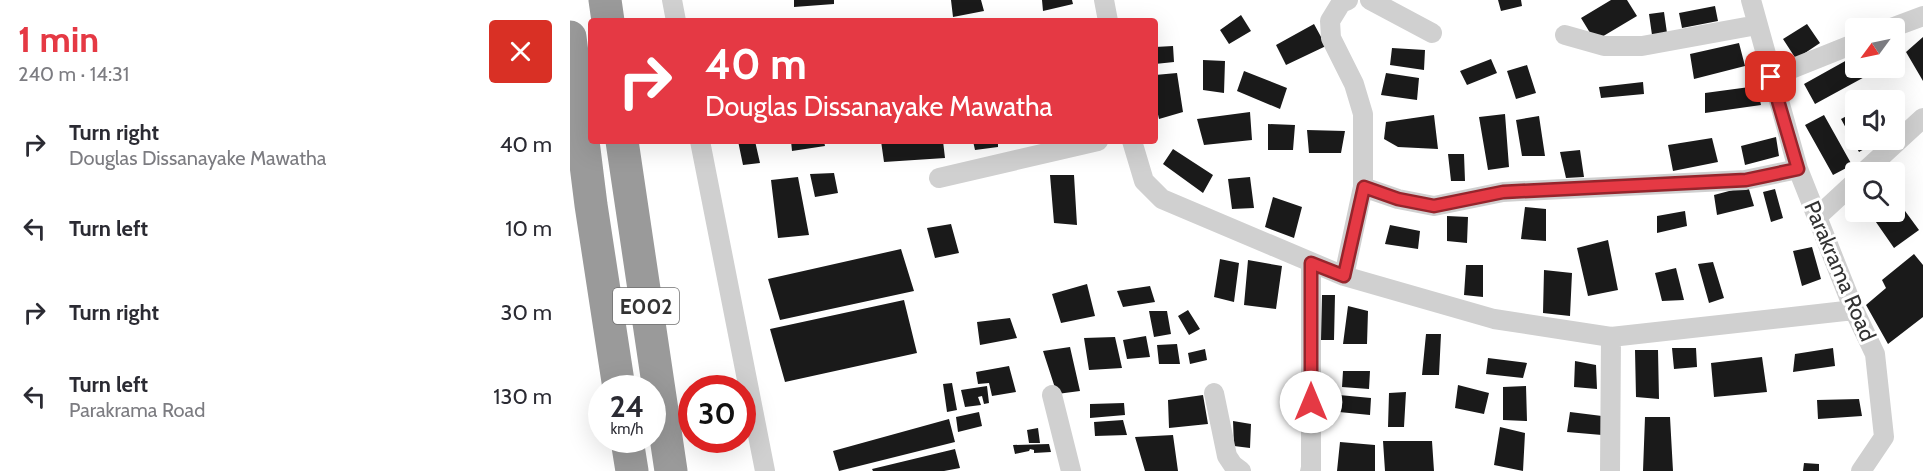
<!DOCTYPE html>
<html lang="en">
<head>
<meta charset="utf-8">
<style>
  body { margin:0; font-family:Cabin,sans-serif; background:#f2f2f3; color:#2b2b33; height:100vh; display:flex; flex-direction:column; font-size:22px; white-space:nowrap }
  * { box-sizing:border-box; margin:0 }
  p { font-size:20px; color:#7c7c81 }
  .icon { flex:none; width:33px; height:33px; fill:none; stroke:currentColor; stroke-width:2; stroke-linecap:round; stroke-linejoin:round }
  .map { position:relative; flex:1; overflow:hidden }
  .details { display:flex; flex-direction:column; background:#fff; width:570px }
  .details>* { flex:none }
  .banner { position:absolute; left:18px; top:18px; width:570px; height:126px; border-radius:6px; box-shadow:0 6px 24px #0002; background:#e53944; color:#fff; overflow:hidden }
  .needle { width:39px; rotate:237deg }
  .buttons { position:absolute; left:1275px; top:18px; display:grid; gap:12px }
  .buttons a { display:grid; place-items:center; width:60px; height:60px; border-radius:6px; background:#fff; box-shadow:0 6px 24px #0002; font-size:30px }
  .speed { position:absolute; left:18px; top:375px; display:flex; gap:12px; font-size:30px; font-weight:700; text-align:center }
  .speed>* { display:grid; place-content:center; width:78px; height:78px; border-radius:50%; background:#fff; box-shadow:0 6px 24px #0002; line-height:1 }
  .speed small { font-size:15px; font-weight:400 }
  .speed .limit { border:9px solid #d22; background:#fff; color:#111 }
  .pin { position:absolute; display:grid; place-items:center; width:51px; height:51px; color:#fff; margin:-26px; border-radius:12px; box-shadow:0 3px 9px #0006 }
  .me { position:absolute; width:66px; margin:-33px; rotate:0deg; stroke-linejoin:round; filter:drop-shadow(0 0 4px #0008) }
  .turn { display:flex; align-items:center; gap:21px; height:126px; padding:0 18px; font-size:27px }
  .turn .icon { width:78px; height:78px; stroke-width:2.5 }
  .turn b { display:block; font-size:42px; line-height:51px }
  .round { display:grid; place-items:center; flex:none; width:63px; height:63px; border-radius:6px; background:#f2f2f3 }
  .headline { display:flex; align-items:center; justify-content:space-between; height:102px; padding:0 18px }
  h1 { font-size:36px; font-weight:800; line-height:45px; color:#e53944 }
  ul { padding:0; list-style:none }
  li { display:flex; align-items:center; gap:18px; height:84px; padding:0 18px }
  li div { flex:1 }
  li b { display:block; font-size:22px }
  li em { font-style:normal }
  main { display:flex; flex:1; min-height:0 }
  .map>svg:first-child { display:block }
  .building { fill:#1a1a1a }
  .lines { fill:none; stroke-linecap:round; stroke-linejoin:round }
  .street { stroke:#d0d0d0; stroke-width:20 }
  .highway { stroke:#9a9a9a; stroke-width:33 }
  .route-casing { stroke:#95252c; stroke-width:15 }
  .route { stroke:#e53944; stroke-width:10 }
  .labels { text-anchor:middle; dominant-baseline:central; stroke-width:6; stroke-linejoin:round; paint-order:stroke }
  .shield { fill:#fff; stroke:#707070; stroke-width:1.5 }
  .shield-label { font-size:21px; font-weight:bold; fill:#333 }
  .street-label { font-size:22px; fill:#333; stroke:#fff }
</style>
</head>
<body>
<main>
<section class="details">
<div class="headline"><div><h1>1 min</h1><p>240 m · 14:31</p></div><a class="round" style="background:#d93025;color:#fff"><svg class="icon" aria-label="close" viewBox="0 0 24 24"><path d="M6 6l12 12M18 6L6 18"/></svg></a></div>
<ul>
<li><svg class="icon" aria-label="right" viewBox="0 0 24 24"><path d="M7 20v-9h11M14 6l5 5-5 5"/></svg><div><b>Turn right</b><p>Douglas Dissanayake Mawatha</p></div><em>40 m</em></li>
<li><svg class="icon" aria-label="left" viewBox="0 0 24 24"><path d="M17 20v-9H6M10 6l-5 5 5 5"/></svg><div><b>Turn left</b></div><em>10 m</em></li>
<li><svg class="icon" aria-label="right" viewBox="0 0 24 24"><path d="M7 20v-9h11M14 6l5 5-5 5"/></svg><div><b>Turn right</b></div><em>30 m</em></li>
<li><svg class="icon" aria-label="left" viewBox="0 0 24 24"><path d="M17 20v-9H6M10 6l-5 5 5 5"/></svg><div><b>Turn left</b><p>Parakrama Road</p></div><em>130 m</em></li>
</ul>
</section>
<div class="map">
<svg width="1353" height="471" viewBox="0 0 1353 471">
  <rect width="100%" height="100%" fill="#fff"/>
  <path class="building" d="M224,0H264V4L224,7Z
    M381,0H411L414,11L383,17Z
    M472,0H502L503,4L473,11Z
    M928,0H951L952,6L931,11Z
    M1041,0H1057L1067,16L1025,41L1011,18Z
    M1145,6L1148,21L1112,28L1109,13Z
    M1094,12L1097,33L1082,35L1079,14Z
    M671,15L681,31L659,44L650,30Z
    M744,24L756,46L716,65L706,45Z
    M1237,24L1250,43L1226,59L1213,39Z
    M1353,37V81L1336,52Z
    M1169,43L1175,66L1124,79L1120,54Z
    M603,46L604,62L585,64V47Z
    M822,48L855,50L854,70L820,65Z
    M1286,55V68H1296L1300,74L1245,104L1234,84Z
    M921,59L927,73L897,85L890,71Z
    M633,60L655,61L654,93L633,90Z
    M957,65L966,93L946,99L937,71Z
    M674,71L717,88L710,109L667,91Z
    M607,73L613,112L589,119L585,101V75Z
    M816,73L849,78L847,100L811,95Z
    M1073,82L1074,94L1031,98L1029,87Z
    M1187,86L1191,105L1135,113V93Z
    M1286,111V140H1310L1289,152L1271,119Z
    M680,112L682,140L634,145L627,119Z
    M935,114L939,167L918,170L909,117Z
    M864,115L868,149L828,147L814,139L816,122Z
    M1254,115L1282,165L1263,175L1235,125Z
    M969,116L975,156H952L946,120Z
    M698,124L725,125L723,150H698Z
    M737,130L775,131L771,153H739Z
    M1206,137L1209,156L1175,165L1171,146Z
    M1142,138L1148,162L1103,171L1098,145Z
    M168,141H185L190,163L173,165Z
    M221,141H254L255,146L222,151Z
    M311,141H373L375,158L314,162Z
    M403,141H428V147L405,150Z
    M603,149L643,175L633,193L593,164Z
    M1010,150L1014,177L996,178L990,152Z
    M878,154H894L895,181H881Z
    M264,173L268,193L245,197L240,174Z
    M480,175H504L507,225L484,223Z
    M228,177L239,235L208,238L201,180Z
    M680,177L684,208L662,209L658,179Z
    M1178,186L1184,206L1147,215L1144,195Z
    M1205,189L1213,218L1201,222L1193,192Z
    M1324,196L1349,230L1324,248L1299,212H1324Z
    M703,197L732,207L724,238L695,227Z
    M955,207L976,209V241L951,239Z
    M1115,211L1117,226L1087,233V216Z
    M877,216L898,217L897,243L877,241Z
    M381,224L389,253L365,258L357,228Z
    M820,225L850,231L848,249L815,244Z
    M1038,240L1048,290L1018,296L1007,248Z
    M1242,247L1251,279L1232,286L1223,251Z
    M331,249L344,291L210,320L198,279Z
    M1344,254L1353,265V317L1318,344L1296,305L1316,288L1312,280Z
    M650,259L669,263L664,302L644,297Z
    M678,260L712,266L706,309L674,305Z
    M1143,262L1154,298L1139,303L1128,264Z
    M896,265H913V297L894,295Z
    M1106,268L1114,300L1092,301L1085,273Z
    M974,270L1002,273L1000,316L973,313Z
    M517,284L525,316L491,323L482,294Z
    M580,286L585,302L553,307L547,291Z
    M752,295H765L764,340H751Z
    M334,300L347,353L215,382L200,329Z
    M778,306L798,311L797,344H773Z
    M618,310L630,329L619,335L608,316Z
    M579,311H597L601,334L584,337Z
    M440,318L447,338L410,345L407,322Z
    M856,334H871L869,375H852Z
    M576,336L580,357L557,359L553,340Z
    M545,337L552,368L519,370L514,338Z
    M607,344L610,364H589L587,345Z
    M500,347L510,391L487,394L473,351Z
    M1102,348H1126L1127,367L1104,369Z
    M1263,348L1265,366L1223,372L1225,354Z
    M635,349L637,360L620,364L618,353Z
    M1065,350H1088L1089,399L1066,397Z
    M1192,357L1197,392L1144,397L1141,363Z
    M918,358L957,363L953,378L916,374Z
    M1005,361L1026,365L1027,389L1004,387Z
    M439,366L446,392L422,396L419,383L408,384L406,372Z
    M773,371H800L799,389L772,387Z
    M382,383L387,410L377,412L373,384Z
    M888,385L919,393L914,414L885,408Z
    M417,386L419,403L414,404L412,396L408,397L411,405L395,407L391,390Z
    M956,386L957,421L933,420V387Z
    M836,392L834,427H818L819,393Z
    M633,395L638,424L599,428L598,400Z
    M769,395L801,398L800,415L769,412Z
    M1289,399L1292,416L1248,419L1247,400Z
    M554,403L555,415L520,418V404Z
    M409,412L412,426L388,432L386,417Z
    M1000,412L1032,416V435L997,432Z
    M1075,417H1100L1103,471H1073Z
    M379,419L385,442L269,471L263,451Z
    M553,420L557,435L525,436L524,422Z
    M663,421L681,424L680,448L664,446Z
    M930,427L955,433L953,471L924,465Z
    M468,428L470,443H459L457,430Z
    M603,435L608,471H575L565,437Z
    M813,441H862L864,471H815Z
    M770,442L805,445V471H767Z
    M479,444L481,452L464,453V450L460,449L459,451L445,454L443,445Z
    M385,449L390,468L374,471H303L302,469Z
    M1234,463L1249,464V471H1233Z"/>
  <g class="lines">
    <path class="street" d="M102,0L106,21
      M534,0L538,21
      M800,0L862,33
      M1181,0L1228,169L1284,310L1305,354L1314,437L1291,471
      M1321,28L1353,16
      M995,35L1034,46H1072L1187,25
      M1201,77L1286,43
      M130,141L195,471
      M562,141L574,181L592,199L774,276L924,319L1041,337L1284,310
      M1294,172L1353,118
      M369,178L528,141
      M793,187L828,199L864,206L933,192L1175,180L1228,169
      M1247,217L1286,181
      M774,276L793,187V114L784,84L761,38L760,21L771,3L778,0
      M644,393L657,456L663,465L671,471
      M482,395L501,471
      M740,471H741V263
      M1040,471L1041,337"/>
    <path class="highway" d="M35,0L38,21
      M0,37L21,205L49,388
      M52,141L101,471
      M57,440L62,471"/>
  </g>
  <g class="lines">
    <defs>
      <path id="route" d="M741,402V263L774,276L794,187L828,199L864,206L933,192L1176,180L1228,169L1201,77"/>
    </defs>
    <use href="#route" class="route-casing"/>
    <use href="#route" class="route"/>
  </g>
  <g class="labels">
    <rect class="shield" x="43" y="288" width="66" height="36" rx="4.5"/>
    <g class="shield-label">
      <text x="76" y="306">E002</text>
    </g>
    <g class="street-label">
      <text transform="translate(1270 271) rotate(67)">Parakrama Road</text>
    </g>
  </g>
</svg>
<div class="buttons">
<a><svg class="needle" viewBox="-14 -14 28 28"><path d="M0-13l5 13h-10z" fill="#e53935"/><path d="M0 13l5-13h-10z" fill="#7c7c81"/></svg></a>
<a><svg class="icon" aria-label="sound" viewBox="0 0 24 24"><path d="M4 9h4l5-4v14l-5-4H4zM17 9q2 3 0 6"/></svg></a>
<a><svg class="icon" aria-label="search" viewBox="0 0 24 24"><circle cx="10" cy="10" r="6"/><path d="M15 15l6 6"/></svg></a>
</div>
<div class="speed"><div>24<small>km/h</small></div><div class="limit">30</div></div>
<div class="pin" style="left:1201px;top:77px;background:#d93025"><svg class="icon" aria-label="arrive" viewBox="0 0 24 24"><path d="M6 21V4h12l-3 4 3 4H6"/></svg></div>
<svg class="me" style="left:741px;top:402px" viewBox="-20 -20 40 40"><circle r="19" fill="#fff"/><path d="M0-13L10 11 0 6-10 11z" fill="#e53944"/></svg>
<div class="banner">
<div class="turn"><svg class="icon" aria-label="right" viewBox="0 0 24 24"><path d="M7 20v-9h11M14 6l5 5-5 5"/></svg><div><b>40 m</b>Douglas Dissanayake Mawatha</div></div>
</div>
</div>
</main>
</body>
</html>
